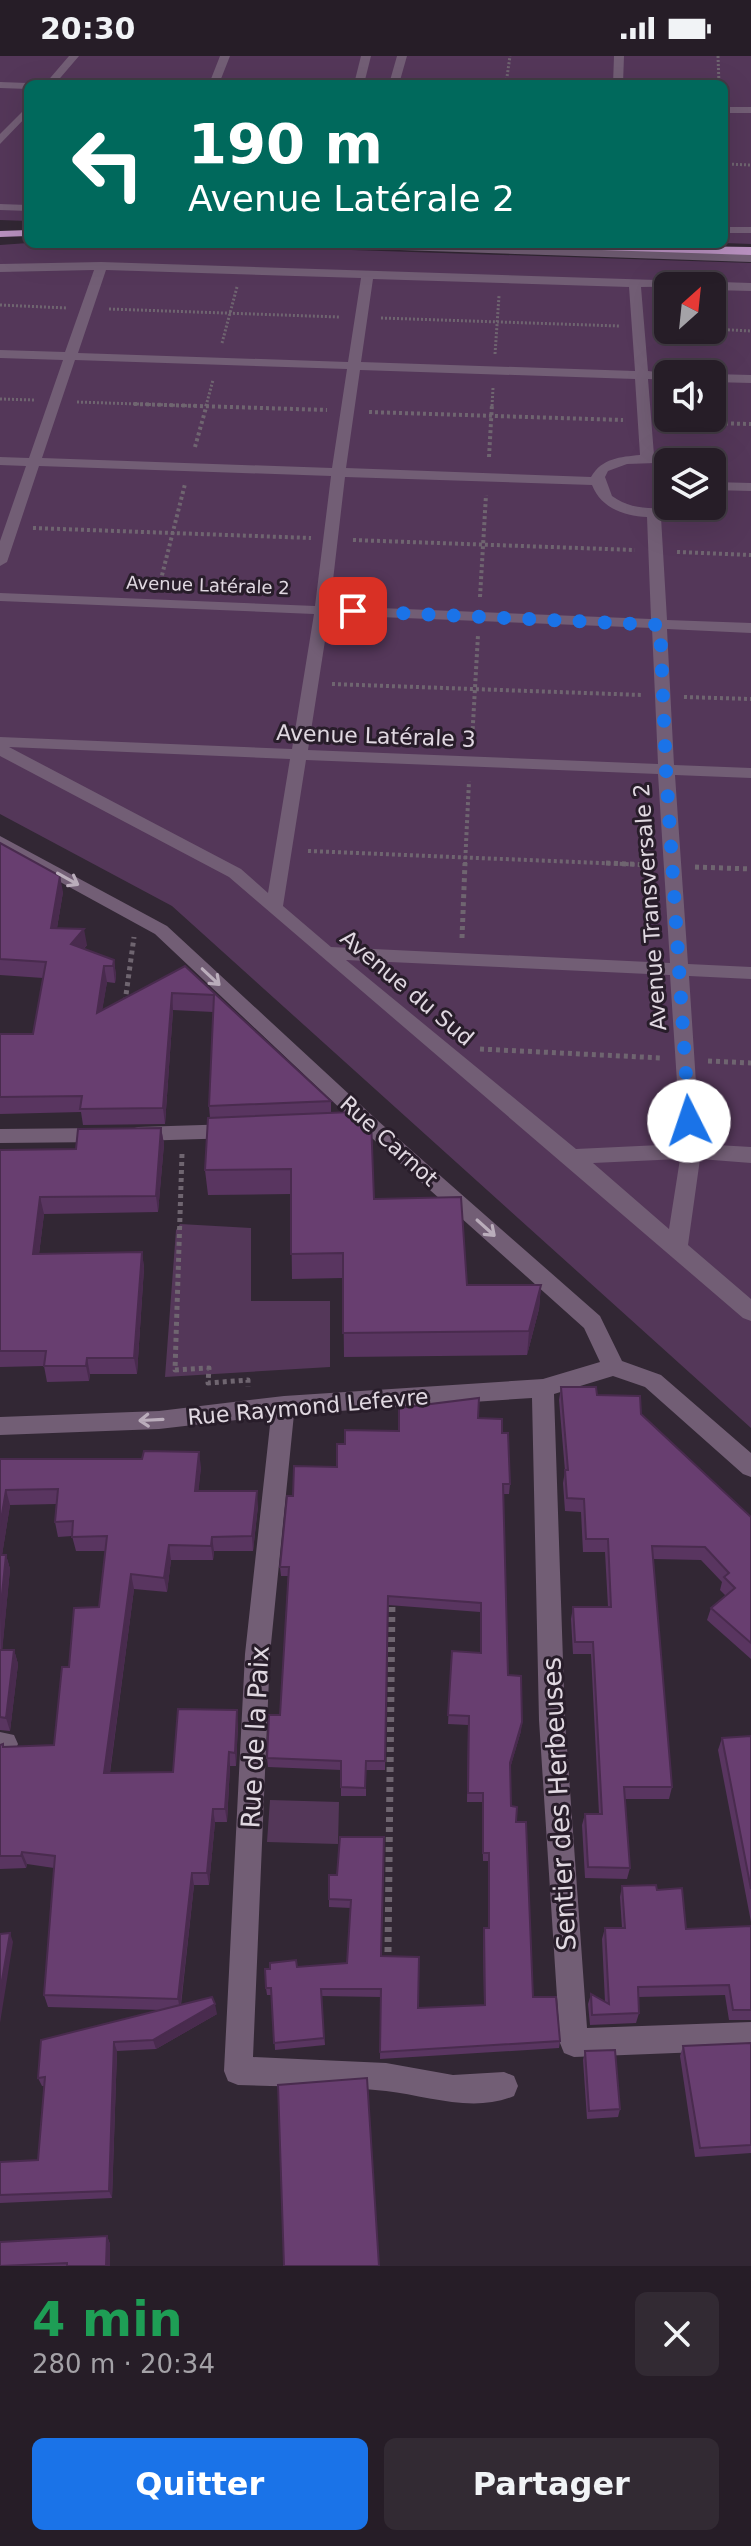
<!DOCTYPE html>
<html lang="fr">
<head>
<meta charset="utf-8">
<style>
  body { margin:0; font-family:"DejaVu Sans",sans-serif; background:#322a33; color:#f1f3f6; height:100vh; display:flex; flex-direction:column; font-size:30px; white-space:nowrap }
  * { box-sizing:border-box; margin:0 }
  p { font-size:26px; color:#a4a2a7 }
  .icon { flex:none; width:44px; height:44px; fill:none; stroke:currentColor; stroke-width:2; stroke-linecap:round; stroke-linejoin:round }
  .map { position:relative; height:2210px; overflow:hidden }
  .side { display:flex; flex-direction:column; background:#261d27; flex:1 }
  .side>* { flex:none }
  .banner { position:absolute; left:24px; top:24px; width:704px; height:168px; border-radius:12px; box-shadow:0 8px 32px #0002,0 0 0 2px #423b44; background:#00695c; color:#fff; overflow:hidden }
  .needle { width:52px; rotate:27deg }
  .fabs { position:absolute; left:654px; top:216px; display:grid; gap:16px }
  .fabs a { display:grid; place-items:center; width:72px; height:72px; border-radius:12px; background:#261d27; box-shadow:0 8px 32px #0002,0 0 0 2px #423b44; font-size:40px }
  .pin { position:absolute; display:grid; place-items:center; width:68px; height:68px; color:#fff; margin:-34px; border-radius:16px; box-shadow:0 4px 12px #0006 }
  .me { position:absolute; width:88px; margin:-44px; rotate:356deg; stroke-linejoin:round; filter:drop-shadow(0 0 6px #0008) }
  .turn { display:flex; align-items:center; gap:28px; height:168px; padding:0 32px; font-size:36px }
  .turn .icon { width:104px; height:104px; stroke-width:2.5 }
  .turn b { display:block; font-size:56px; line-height:68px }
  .round { display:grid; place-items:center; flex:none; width:84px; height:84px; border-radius:12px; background:#322a33 }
  .headline { display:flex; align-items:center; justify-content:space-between; height:136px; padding:0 32px }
  h1 { font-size:48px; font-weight:800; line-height:60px; color:#1e9e55 }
  .action { display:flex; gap:16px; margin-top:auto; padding:16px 32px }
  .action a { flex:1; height:92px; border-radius:12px; background:#1a73e8; color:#fff; font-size:32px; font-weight:800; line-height:92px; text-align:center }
  .action a+a { background:#322a33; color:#f1f3f6 }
  .status { display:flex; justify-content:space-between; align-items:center; height:56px; padding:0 40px; background:#261d27; direction:ltr }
  .status svg { height:22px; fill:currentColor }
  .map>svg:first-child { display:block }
  .green { fill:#543759; fill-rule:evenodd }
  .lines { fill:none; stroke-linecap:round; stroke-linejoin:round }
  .path-far3 { stroke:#6f6570; stroke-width:3; stroke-dasharray:2 2; stroke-linecap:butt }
  .path-far2 { stroke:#6f6570; stroke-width:4; stroke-dasharray:3 3; stroke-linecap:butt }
  .path-far1 { stroke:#6f6570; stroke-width:5; stroke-dasharray:4 4; stroke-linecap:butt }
  .path { stroke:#6f6570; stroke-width:7; stroke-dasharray:5 5; stroke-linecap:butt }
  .minor { fill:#725e75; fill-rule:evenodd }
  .major { fill:#b890bf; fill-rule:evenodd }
  .wall { fill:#593560 }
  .shaded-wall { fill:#492b4e }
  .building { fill:#683e70; stroke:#492b4e; stroke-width:2 }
  .oneway { stroke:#baadbb }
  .route { stroke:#1a73e8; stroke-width:14; stroke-dasharray:0 25.2 }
  .labels { text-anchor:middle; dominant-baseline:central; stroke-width:6; stroke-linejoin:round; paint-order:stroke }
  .far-street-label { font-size:18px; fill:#e0d8e1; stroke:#281d2a }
  .street-label { font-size:22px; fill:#e0d8e1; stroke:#281d2a }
  .near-street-label { font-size:26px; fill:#e0d8e1; stroke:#281d2a }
</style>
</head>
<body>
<div class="status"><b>20:30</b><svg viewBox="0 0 49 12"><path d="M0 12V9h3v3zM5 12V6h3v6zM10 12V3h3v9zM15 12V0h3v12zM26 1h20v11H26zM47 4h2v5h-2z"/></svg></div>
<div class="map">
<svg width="751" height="2210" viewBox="0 0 751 2210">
  <rect width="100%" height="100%" fill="#322734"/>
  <path class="green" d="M0,0H751V188L724,187V28H28V165L0,164Z
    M28,187L166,188L751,207V1372L172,850L0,758V189ZM668,230H712V274H668ZM668,318H712V362H668ZM668,406H712V450H668Z
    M180,1168L251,1172V1245H330V1311L165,1321L176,1174Z
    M270,1744L339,1746L338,1788L267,1786Z"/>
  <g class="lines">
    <path class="path-far3" d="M718,0L719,28
      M506,28L510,0
      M724,101L727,157
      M724,108L751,109
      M0,249L67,252
      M109,253L339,261
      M381,262L619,270
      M712,273L751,275
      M222,287L237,231
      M495,298L499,240
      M0,343L35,344
      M77,346L197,350
      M206,350L213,324
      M492,350L493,332"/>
    <path class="path-far2" d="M134,348L327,354
      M369,356L623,364
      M665,366L751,368
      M195,391L207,348
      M489,401L492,348
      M33,472L311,482
      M353,484L635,494
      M677,496L751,499
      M159,531L185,428
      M480,541L486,439
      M332,628L642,639
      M684,641L751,643
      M472,685L478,579
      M308,795L649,809
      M465,809L469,725"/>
    <path class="path-far1" d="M606,807L649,809
      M695,811L751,813
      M462,882L465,807
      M125,946L134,881
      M480,993L662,1002
      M708,1005L751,1007
      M182,1098L175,1314L209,1312L208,1327L248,1324V1331"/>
    <path class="path" d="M388,1896L392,1543"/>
    <path class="minor" d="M69,0H79L55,28H45Z
      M220,0H230L219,28H209Z
      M361,0H371L364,28H354Z
      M397,0H407L399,28H389Z
      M614,0H624L623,28H613Z
      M0,26L28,27L32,28H28V33L0,32Z
      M28,50V59L0,88V78Z
      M724,51H751V57H724Z
      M0,148L28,149V155L0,154Z
      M724,171H751V177H724Z
      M335,188H444L751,198V206L341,192Z
      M101,206L751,227V235L712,234V230L641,231L648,315L673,318H668V324L648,323L654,399L678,402L685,406L627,408L608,415L605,421L612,440C638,459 666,450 697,450L685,457L661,461L667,564L751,567V577L667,573L674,709L751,712V722L675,719L688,908L751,911V923L689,920L700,1088L751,1091V1107L700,1103L688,1189L751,1243V1265L743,1262L229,821L0,700V681L292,693L314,558L0,545V537L315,550L331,420L39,410L7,506L0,510V485L26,410L0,409V401L29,402L63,304L0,302V294L65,296L94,214L0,216V208ZM106,214L361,222L348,306L78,297ZM373,223L629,231L635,315L361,306ZM75,304L347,313L332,412L42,402ZM360,314L635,323L640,399C620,401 602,402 591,421L346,412ZM345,421L592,429C601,452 624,460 647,461L651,563L330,550ZM329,559L652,572L658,708L308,694ZM9,691L290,703L268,837L241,813ZM306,704L658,718L670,907L331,891L283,850ZM346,904L670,919L681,1088L576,1093ZM680,1103L669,1173L593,1107Z
      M712,318L751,319V327L712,326Z
      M712,426L751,427V435L712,434Z
      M0,780L167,870L377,1064L600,1260L622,1305L661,1319L751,1397V1421L743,1418L645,1331L613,1320L554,1338L565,1664L587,1972L751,1966V1994L574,2001L564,1997L560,1987L539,1664L532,1342L294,1358L270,1598L253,2001L386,2007L453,2019L504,2016L514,2020L518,2030L514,2040C473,2057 428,2040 386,2035C338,2030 287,2031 238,2029L228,2025L224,2015L245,1598L271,1360L159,1373L0,1379V1361L159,1355L284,1340L543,1323L600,1306L584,1272L363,1074L155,878L0,793Z
      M234,1068L241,1070L244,1075L241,1080L234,1082L138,1085L131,1083L128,1078L131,1073L138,1071Z
      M102,1072L109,1074L112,1079L109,1084L102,1086L0,1087V1073Z
      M0,1676L14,1679L18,1688L14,1697L0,1700Z"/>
    <path class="major" d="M28,174V180L0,181V175Z
      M536,188L751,191V199L542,192Z"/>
  </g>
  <path class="wall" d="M0,787L63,836L57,872L87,889L84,893L114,904L116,920L115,927L107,926L102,954L185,910L331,1045V1056L374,1143L467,1229H541L539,1253L527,1299L344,1301L343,1222L292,1223L291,1138L208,1139L205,1114L210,1062L209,1050L213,956L173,954L165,1068L83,1069L81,1056L0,1058V978H33L43,922L0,919Z
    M161,1072L164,1088L158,1156L44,1158L39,1198L142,1196L144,1212L137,1318H90L89,1325L47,1326L44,1310L0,1311V1094L76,1093Z
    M561,1331L597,1339L641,1358L751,1461V1603L707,1564L711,1552L726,1540L720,1534L722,1526L701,1504L653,1503L672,1731L669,1743H625L630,1812L627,1823L585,1822L582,1769L585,1758H599L591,1598H573L571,1563L573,1551H608L605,1496H583L581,1456L565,1455L563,1427L565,1415L559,1344Z
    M478,1362L502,1377L510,1428L509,1438H503L508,1619L521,1675L510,1712L511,1750L516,1766L533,1941L560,1985L559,1992L380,2003L381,1941L321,1940L325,1989L275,1994L272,1939H267L266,1932L297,1911L347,1907L351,1852L329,1851V1819H337L381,1900L418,1952L484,1949L483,1879L484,1872H488V1805H483L482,1746H467L468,1669L448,1668L452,1595L480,1597V1556L388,1549L385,1714H366V1740H341V1714L268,1711L267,1702L280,1659L288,1520H281L280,1511L293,1440L337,1411L345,1388L399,1375Z
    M0,1403L201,1411L198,1435L258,1450L253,1495H214L213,1504H171L167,1536L134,1533L110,1717L173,1716L238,1668L236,1710H230L227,1766H215L209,1829H194L181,1949L217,1958L156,1993L117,1995L112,2142L0,2147V2106L38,2104L44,2030H42L38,2022L161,1954L48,1951L44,1939L54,1812L27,1808L26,1812L0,1813V1689L4,1691L54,1689L69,1611L99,1551L105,1495H76L72,1480L58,1481L55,1466L56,1448L10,1449L2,1499H6L10,1513L2,1594H14L18,1608L10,1675L0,1674Z
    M751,1680V1866L718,1694L722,1682Z
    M622,1830L657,1834L686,1873L751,1870V1964H729L725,1939L638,1941L639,1957L636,1967L590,1969L588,1948L591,1938L605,1946L602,1883L605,1872H622L620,1841Z
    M751,1987V2097L695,2101L680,2000L683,1990Z
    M585,1995L620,2053L618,2061L587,2063L583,2004Z
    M107,2180L110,2188V2210H0Z"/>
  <path class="shaded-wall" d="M60,820L63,836L54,889L51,872Z
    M84,873L87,889L73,904L71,888Z
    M114,904L116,920L115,927L113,910Z
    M104,910L107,926L99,974L97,957Z
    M172,937L173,954L165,1068L163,1052Z
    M161,1072L164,1088L158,1156L156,1140Z
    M40,1141L44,1158L37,1214L33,1198Z
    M142,1196L144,1212L137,1318L134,1302Z
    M541,1229L539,1253L527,1299L529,1275Z
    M87,1302L90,1318L89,1325L86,1310Z
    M199,1396L201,1411L197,1450L195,1435Z
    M6,1434L10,1449L0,1512V1470Z
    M257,1435L258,1450L253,1495L252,1480Z
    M212,1481L214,1495L213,1504L211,1490Z
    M169,1489L171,1504L167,1536L164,1522Z
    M6,1499L10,1513L1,1608L0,1558Z
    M131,1518L134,1533L108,1730L104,1717Z
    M14,1594L18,1608L10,1675L6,1662Z
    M237,1654L238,1668L236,1710L235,1697Z
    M522,1666L521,1675L509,1716L510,1707Z
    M229,1696L230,1710L227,1766L225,1753Z
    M213,1753L215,1766L209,1829L207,1817Z
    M22,1796L27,1808L26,1812L21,1800Z
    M192,1817L194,1829L180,1954L178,1943Z
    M10,1877L13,1886L0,1967V1936Z
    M215,1948L217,1958L156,1993L153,1984Z
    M114,1986L117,1995L112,2142L109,2135Z
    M107,2180L110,2188V2210H106Z"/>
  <path class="building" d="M0,787L60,820L51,872L84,873L71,888L114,904L113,910H104L97,957L185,910L331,1045L209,1050L214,939L172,937L163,1052L80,1053L82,1040L0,1041V978H33L46,906L0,903Z
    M352,1056L360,1063H371L374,1143L461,1141L467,1229H541L529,1275L343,1277V1197L291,1198V1113L205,1114L208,1062Z
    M161,1072L156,1140L40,1141L33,1198L142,1196L134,1302H87L86,1310H44L46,1295H0V1094L76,1093L78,1073Z
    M561,1331H596L597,1339L640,1340L641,1358L751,1461V1587L711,1552L735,1532L724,1521L729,1517L705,1491L652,1490L672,1731H624L630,1812L588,1811L585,1758H602L593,1586H575L573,1551H611L608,1483H586L584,1443L567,1442L565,1414H568Z
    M479,1342L478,1362L502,1363V1377H508L510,1428H503L508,1619L521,1620L522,1666L510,1707L511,1750L517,1751L516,1766H526L533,1941H556L560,1985L380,1996L381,1933H321L324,1982L274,1987L271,1932H266L265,1913H270V1907L296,1904L297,1911L347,1907L351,1844L329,1843V1819H337L340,1781H384L381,1900L419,1901L418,1952L485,1949L484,1872H489V1797H483V1737H468L469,1660L448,1659L452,1595L481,1597V1547L388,1540L385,1705H366L365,1732L341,1731V1705L267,1702L269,1659H280L289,1511H280L287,1440H293L294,1410L337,1411V1388H345V1374L399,1375V1352Z
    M144,1395L199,1396L195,1435H257L252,1480L212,1481L211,1490L169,1489L164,1522L131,1518L104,1717L173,1716L178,1653L237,1654L235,1697L229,1696L225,1753H213L207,1817H192L178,1943L44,1939L55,1800L22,1796L21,1800H0V1689L3,1688V1691L54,1689L62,1611H69L74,1552L99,1551L107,1480L72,1481L73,1465L55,1466L58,1433L6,1434L0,1470V1403H142Z
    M0,1499H6L0,1558Z
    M0,1594H14L6,1662L0,1661Z
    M751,1680V1833L722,1682Z
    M656,1829L657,1834L682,1832L686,1873L751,1870V1954H733L729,1929L638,1931L639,1957L592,1959L591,1938L609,1948L605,1872H625L622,1830Z
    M10,1877L0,1936V1878Z
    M212,1941L215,1948L153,1984L114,1986L109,2135L0,2139V2106L38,2104L45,2021L38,2022L41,1984Z
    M751,1987V2089L700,2092L683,1990Z
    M615,1994L620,2053L589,2055L585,1995Z
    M367,2022L379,2210H284L278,2029Z
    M107,2180L106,2210H67V2207L0,2210V2186Z"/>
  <defs><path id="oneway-shaft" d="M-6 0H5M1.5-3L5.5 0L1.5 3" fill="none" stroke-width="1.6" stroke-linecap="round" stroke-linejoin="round" transform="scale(2)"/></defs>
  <g class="oneway">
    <use href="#oneway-shaft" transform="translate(68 823) rotate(29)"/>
    <use href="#oneway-shaft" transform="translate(211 921) rotate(43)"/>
    <use href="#oneway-shaft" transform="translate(486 1172) rotate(42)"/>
    <use href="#oneway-shaft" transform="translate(151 1364) rotate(177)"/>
  </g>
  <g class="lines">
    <path class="route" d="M353,555L660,569L666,714L689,1065"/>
  </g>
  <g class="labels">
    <g class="far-street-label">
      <text transform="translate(208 529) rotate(2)">Avenue Latérale 2</text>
    </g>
    <g class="street-label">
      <text transform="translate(376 680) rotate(2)">Avenue Latérale 3</text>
      <text transform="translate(650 851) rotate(-94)">Avenue Transversale 2</text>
      <text transform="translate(407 932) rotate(40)">Avenue du Sud</text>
      <text transform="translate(389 1085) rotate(42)">Rue Carnot</text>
      <text transform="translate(308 1351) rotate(-5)">Rue Raymond Lefevre</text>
    </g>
    <g class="near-street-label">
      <text transform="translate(255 1681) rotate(-87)">Rue de la Paix</text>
      <text transform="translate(559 1748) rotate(-93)">Sentier des Herbeuses</text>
    </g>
  </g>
</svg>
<div class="fabs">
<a><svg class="needle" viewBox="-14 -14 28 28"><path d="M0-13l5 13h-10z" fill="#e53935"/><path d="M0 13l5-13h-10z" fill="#a4a2a7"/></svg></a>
<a><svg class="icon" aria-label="sound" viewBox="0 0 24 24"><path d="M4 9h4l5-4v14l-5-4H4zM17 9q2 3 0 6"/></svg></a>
<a><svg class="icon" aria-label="layers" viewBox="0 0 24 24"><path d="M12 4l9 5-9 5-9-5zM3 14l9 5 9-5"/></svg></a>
</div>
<div class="pin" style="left:353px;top:555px;background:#d93025"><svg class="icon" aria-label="arrive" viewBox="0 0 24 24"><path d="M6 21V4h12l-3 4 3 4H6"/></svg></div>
<svg class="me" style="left:689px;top:1065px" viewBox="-20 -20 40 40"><circle r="19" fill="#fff"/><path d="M0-13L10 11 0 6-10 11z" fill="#1a73e8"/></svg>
<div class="banner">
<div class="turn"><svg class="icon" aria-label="left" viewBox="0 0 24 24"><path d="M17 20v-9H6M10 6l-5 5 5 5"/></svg><div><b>190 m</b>Avenue Latérale 2</div></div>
</div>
</div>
<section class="side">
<div class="headline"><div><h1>4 min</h1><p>280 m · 20:34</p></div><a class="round"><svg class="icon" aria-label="close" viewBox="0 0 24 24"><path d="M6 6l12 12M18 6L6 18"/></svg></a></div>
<div class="action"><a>Quitter</a><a>Partager</a></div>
</section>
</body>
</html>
